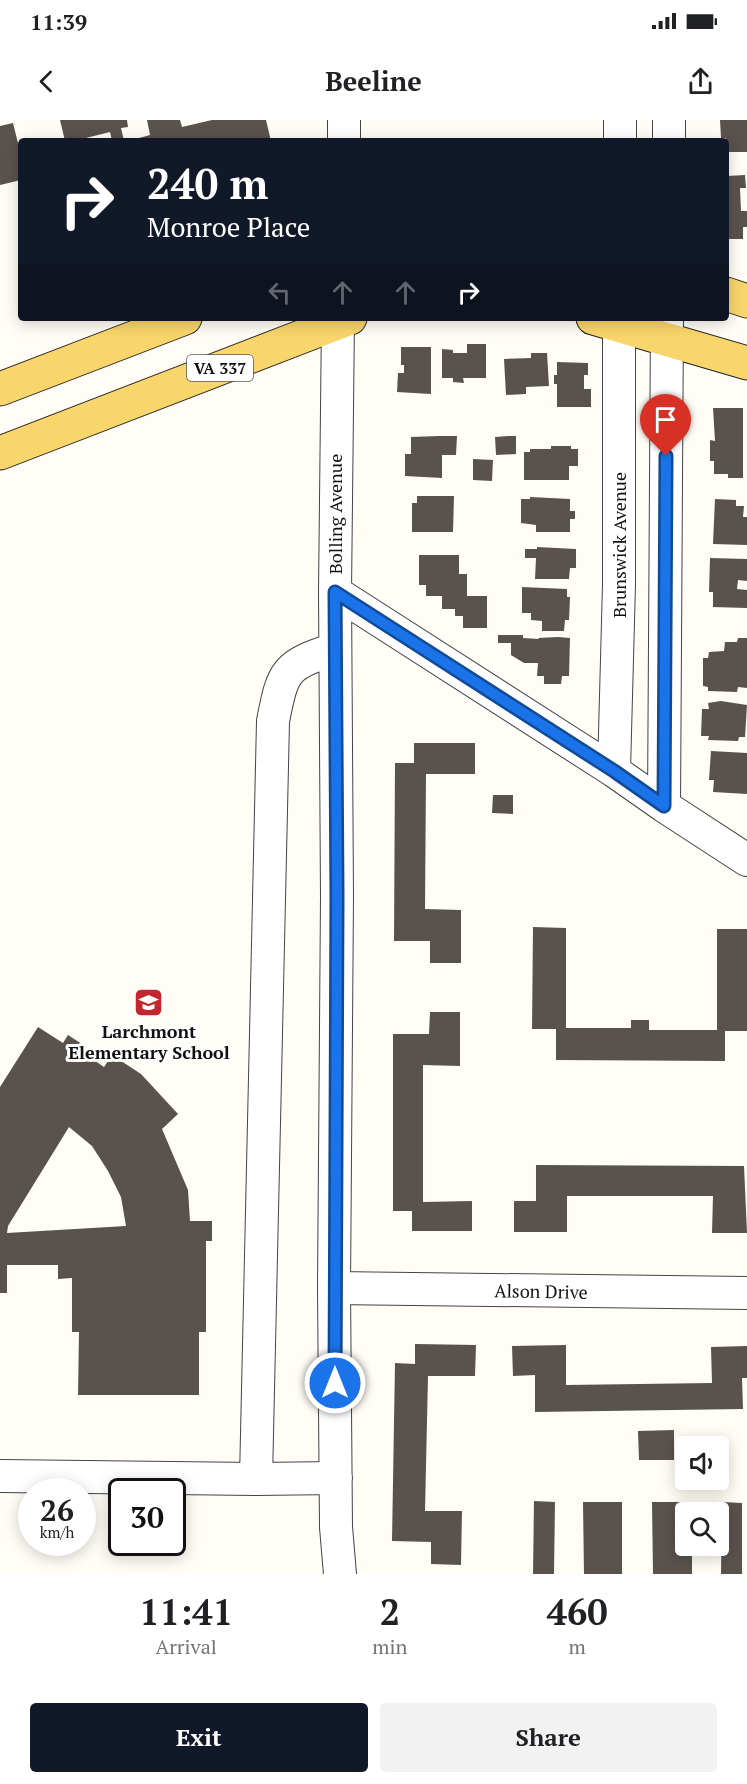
<!DOCTYPE html>
<html lang="en">
<head>
<meta charset="utf-8">
<style>
  body { margin:0; font-family:"PT Serif",serif; background:#f2f2f2; color:#202124; height:100vh; display:flex; flex-direction:column; font-size:22px; white-space:nowrap }
  * { box-sizing:border-box; margin:0 }
  p { font-size:20px; color:#757577 }
  .icon { flex:none; width:33px; height:33px; fill:none; stroke:currentColor; stroke-width:2; stroke-linecap:round; stroke-linejoin:round }
  .map { position:relative; height:1454px; overflow:hidden }
  .panel { display:flex; flex-direction:column; background:#fff; flex:1 }
  .panel>* { flex:none }
  .banner { position:absolute; left:18px; top:18px; width:711px; height:183px; border-radius:6px; box-shadow:0 3px 15px #0003; background:#111827; color:#fff; overflow:hidden }
  .fabs { position:absolute; left:675px; top:1316px; display:grid; gap:12px }
  .fabs a { display:grid; place-items:center; width:54px; height:54px; border-radius:6px; background:#fff; box-shadow:0 3px 15px #0003; font-size:30px }
  .speed { position:absolute; left:18px; top:1358px; display:flex; gap:12px; font-size:30px; font-weight:700; text-align:center }
  .speed>* { display:grid; place-content:center; width:78px; height:78px; border-radius:50%; background:#fff; box-shadow:0 3px 15px #0003; line-height:1 }
  .speed small { font-size:15px; font-weight:400 }
  .speed .limit { border:3px solid #111; border-radius:9px; background:#fff; color:#111 }
  .pin { position:absolute; display:grid; place-items:center; width:51px; height:51px; color:#fff; margin:-62px -26px; border-radius:50% 50% 50% 0; rotate:-45deg; box-shadow:0 0 6px #0007 }
  .pin .icon { rotate:45deg }
  .me { position:absolute; width:66px; margin:-33px; rotate:0deg; stroke-linejoin:round; filter:drop-shadow(0 0 4px #0008) }
  .turn { display:flex; align-items:center; gap:21px; height:126px; padding:0 30px; font-size:27px }
  .turn .icon { width:78px; height:78px; stroke-width:2.5 }
  .turn b { display:block; font-size:42px; line-height:51px }
  .lanes { display:flex; align-items:center; height:57px; padding:0 30px; background:#0003; justify-content:center; gap:30px; direction:ltr }
  .lanes .off { opacity:.35 }
  .eta { display:flex; justify-content:space-evenly; align-items:center; height:102px; text-align:center }
  .eta b { font-size:36px; font-weight:700; line-height:42px }
  .action { display:flex; gap:12px; margin-top:auto; padding:12px 30px }
  .action a { flex:1; height:69px; border-radius:6px; background:#111827; color:#fff; font-size:24px; font-weight:700; line-height:69px; text-align:center }
  .action a+a { background:#f2f2f2; color:#202124 }
  .status { display:flex; justify-content:space-between; align-items:center; height:42px; padding:0 30px; background:#fff; direction:ltr }
  .status svg { height:16px; fill:currentColor }
  header { display:flex; justify-content:space-between; align-items:center; height:78px; padding:0 30px; background:#fff; font-size:27px; font-weight:700 }
  .map>svg:first-child { display:block }
  .building { fill:#5a524d; fill-rule:evenodd }
  .lines { fill:none; stroke-linecap:round; stroke-linejoin:round }
  .minor-casing { stroke:#444; stroke-width:34 }
  .major-casing { stroke:#222; stroke-width:35 }
  .minor { stroke:#fff; stroke-width:32 }
  .major { stroke:#f9d66b; stroke-width:33 }
  .route-casing { stroke:#114b97; stroke-width:15 }
  .route { stroke:#1a73e8; stroke-width:10 }
  .labels { text-anchor:middle; dominant-baseline:central; stroke-width:6; stroke-linejoin:round; paint-order:stroke }
  .shield { fill:#fff; stroke:#585858; stroke-width:1.5 }
  .shield-label { font-size:16px; font-weight:bold; fill:#111 }
  .street-label { font-size:18px; fill:#111; stroke:#fff }
  .poi-label { font-size:18px; font-weight:bold; fill:#111; stroke:#fff }
</style>
</head>
<body>
<div class="status"><b>11:39</b><svg viewBox="0 0 49 12"><path d="M0 12V9h3v3zM5 12V6h3v6zM10 12V3h3v9zM15 12V0h3v12zM26 1h20v11H26zM47 4h2v5h-2z"/></svg></div>
<header><svg class="icon" aria-label="back" viewBox="0 0 24 24"><path d="M15 5l-7 7 7 7"/></svg>Beeline<svg class="icon" aria-label="share" viewBox="0 0 24 24"><path d="M12 15V3M7 8l5-5 5 5M5 13v7h14v-7"/></svg></header>
<div class="map">
<svg width="747" height="1454" viewBox="0 0 747 1454">
  <rect width="100%" height="100%" fill="#fffdf5"/>
  <path class="building" d="M60,0H127L128,7L121,8L124,21H112L110,12L74,21H65Z
    M147,0H180L182,7L212,0H266L271,21H128L150,15Z
    M720,0H747V32H726V18H721Z
    M13,3L21,35V60L0,65V6Z
    M745,55L746,68H740L741,91H747V107H743V119H726L727,56Z
    M467,224H486V258H463L464,263L453,262V258H442V229L453,230V233H467Z
    M401,227H431V274L397,272L398,253H404V245H401Z
    M531,233H547L549,266L526,267V274L506,275L504,239L531,238Z
    M557,242L588,243V255H584V269H591V287H557V264H554V255H557Z
    M713,288H743V358H728V354H714V341H710V320L715,321Z
    M439,316H457L456,335H442V358L405,356V334H411V317Z
    M508,316H516V334L496,335L495,317Z
    M551,326H571V329H578V346H569V360H524V332H530V329H551Z
    M473,339L493,340L492,361L473,360Z
    M417,376H454L453,412H412V383H417Z
    M530,377L570,379V391H575V399H570V412H536V405L521,403V379H530Z
    M715,379L736,380V386H744L743,397H747V425L713,424Z
    M537,427L576,429V448H570L569,459H535L536,438H525V429H537Z
    M419,435H459V454H467V476H487V508H463V496H455V489H442V476H426V465H419Z
    M710,438L747,439V461L738,460L737,469L747,470V488L713,487V472H709Z
    M522,467L567,469V477H570L569,500H565L564,511H542V501L531,500V493H522Z
    M498,515H523V518L539,519L538,518L558,517L570,518L569,556H562L561,564H544V556H537L538,543H524L511,535V523H498Z
    M738,518H747V568L738,567L737,572L708,571V567L703,566V538H708L709,532L724,531L725,522H737Z
    M721,581L747,585L745,617H739L738,621L708,620L709,616H701L702,589H709L708,583Z
    M414,623H475V654H426L425,789L461,790V843H430V821H394L395,643H414Z
    M711,631L747,633V674L713,672L714,660H709Z
    M493,675H513V694L492,693Z
    M533,807L566,808V908H631V900H649V910H717V809H747V911H725V941L556,940V909H532Z
    M430,892H460V946L423,945V1082L472,1081V1111H412V1091H393V914H429Z
    M38,907L63,923L68,915L85,926L82,932L104,947L112,935L141,954L178,994L162,1009L188,1070L190,1101H212V1121H206V1212H199V1275H78L79,1212H72V1158L58,1159V1145H7V1173H0V967ZM69,1007L92,1026L108,1051L121,1077L126,1106L7,1113L8,1106Z
    M536,1045L744,1046L747,1113H712L713,1076H567V1112H514V1081H536Z
    M415,1224L476,1225L475,1256H428L425,1391H462L461,1445L431,1444V1422L392,1421L395,1243L415,1244Z
    M566,1225V1265L712,1263L711,1227L747,1226V1258H742L743,1289L535,1292V1255L513,1256L512,1226Z
    M674,1310V1340H639L638,1311Z
    M534,1381L555,1382L554,1454H533Z
    M583,1382H622V1454H584Z
    M652,1382H692V1392H686V1425H692V1454H653Z
    M722,1382L742,1383V1454H721Z"/>
  <g class="lines">
    <defs>
      <path id="minor" d="M344,21V0
        M620,21V0
        M669,21V0
        M338,198L335,472L337,776L334,1168L336,1407L340,1454
        M335,472L614,651L664,686L747,740
        M614,651L619,464V198
        M664,686L667,198
        M334,1168L747,1173
        M0,1356L256,1359L336,1358
        M256,1359L273,601C283,550 285,545 335,529"/>
      <path id="major" d="M726,174L747,181
        M593,198L747,243
        M0,269L185,198
        M0,333L350,198"/>
    </defs>
    <use href="#minor" class="minor-casing"/>
    <use href="#major" class="major-casing"/>
    <use href="#minor" class="minor"/>
    <use href="#major" class="major"/>
  </g>
  <g class="lines">
    <defs>
      <path id="route" d="M335,1263L337,776L335,472L614,651L664,686L666,336"/>
    </defs>
    <use href="#route" class="route-casing"/>
    <use href="#route" class="route"/>
  </g>
  <defs>
    <symbol id="school-square" viewBox="-11 -11 22 22"><rect x="-9" y="-9" width="18" height="18" rx="4" fill="#c4262e" stroke="#fff"/><path d="M0-5L7-2L0 1L-7-2ZM-4 1L0 2.5L4 1V4Q0 6-4 4Z" fill="#fff"/></symbol>
  </defs>
  <g fill-rule="evenodd">
    <use href="#school-square" x="132" y="866" width="33" height="33"/>
  </g>
  <g class="labels">
    <rect class="shield" x="187" y="235" width="66" height="26" rx="4.5"/>
    <g class="shield-label">
      <text x="220" y="248">VA 337</text>
    </g>
    <g class="street-label">
      <text transform="translate(335 394) rotate(-90)">Bolling Avenue</text>
      <text transform="translate(619 425) rotate(-90)">Brunswick Avenue</text>
      <text transform="translate(541 1171) rotate(1)">Alson Drive</text>
    </g>
    <g class="poi-label">
      <text x="149" y="911">Larchmont<tspan x="149" dy="21">Elementary School</tspan></text>
    </g>
  </g>
</svg>
<div class="fabs">
<a><svg class="icon" aria-label="sound" viewBox="0 0 24 24"><path d="M4 9h4l5-4v14l-5-4H4zM17 9q2 3 0 6"/></svg></a>
<a><svg class="icon" aria-label="search" viewBox="0 0 24 24"><circle cx="10" cy="10" r="6"/><path d="M15 15l6 6"/></svg></a>
</div>
<div class="speed"><div>26<small>km/h</small></div><div class="limit">30</div></div>
<div class="pin" style="left:666px;top:336px;background:#d93025"><svg class="icon" aria-label="arrive" viewBox="0 0 24 24"><path d="M6 21V4h12l-3 4 3 4H6"/></svg></div>
<svg class="me" style="left:335px;top:1263px" viewBox="-20 -20 40 40"><circle r="17" fill="#1a73e8" stroke="#fff" stroke-width="3"/><path d="M0-11L8 9 0 5-8 9z" fill="#fff"/></svg>
<div class="banner">
<div class="turn"><svg class="icon" aria-label="right" viewBox="0 0 24 24"><path d="M7 20v-9h11M14 6l5 5-5 5"/></svg><div><b>240 m</b>Monroe Place</div></div>
<div class="lanes"><svg class="icon off" aria-label="left" viewBox="0 0 24 24"><path d="M17 20v-9H6M10 6l-5 5 5 5"/></svg><svg class="icon off" aria-label="ahead" viewBox="0 0 24 24"><path d="M12 20V5M6 11l6-6 6 6"/></svg><svg class="icon off" aria-label="ahead" viewBox="0 0 24 24"><path d="M12 20V5M6 11l6-6 6 6"/></svg><svg class="icon" aria-label="right" viewBox="0 0 24 24"><path d="M7 20v-9h11M14 6l5 5-5 5"/></svg></div>
</div>
</div>
<section class="panel">
<div class="eta">
<div><b>11:41</b><p>Arrival</p></div>
<div><b>2</b><p>min</p></div>
<div><b>460</b><p>m</p></div>
</div>
<div class="action"><a>Exit</a><a>Share</a></div>
</section>
</body>
</html>
